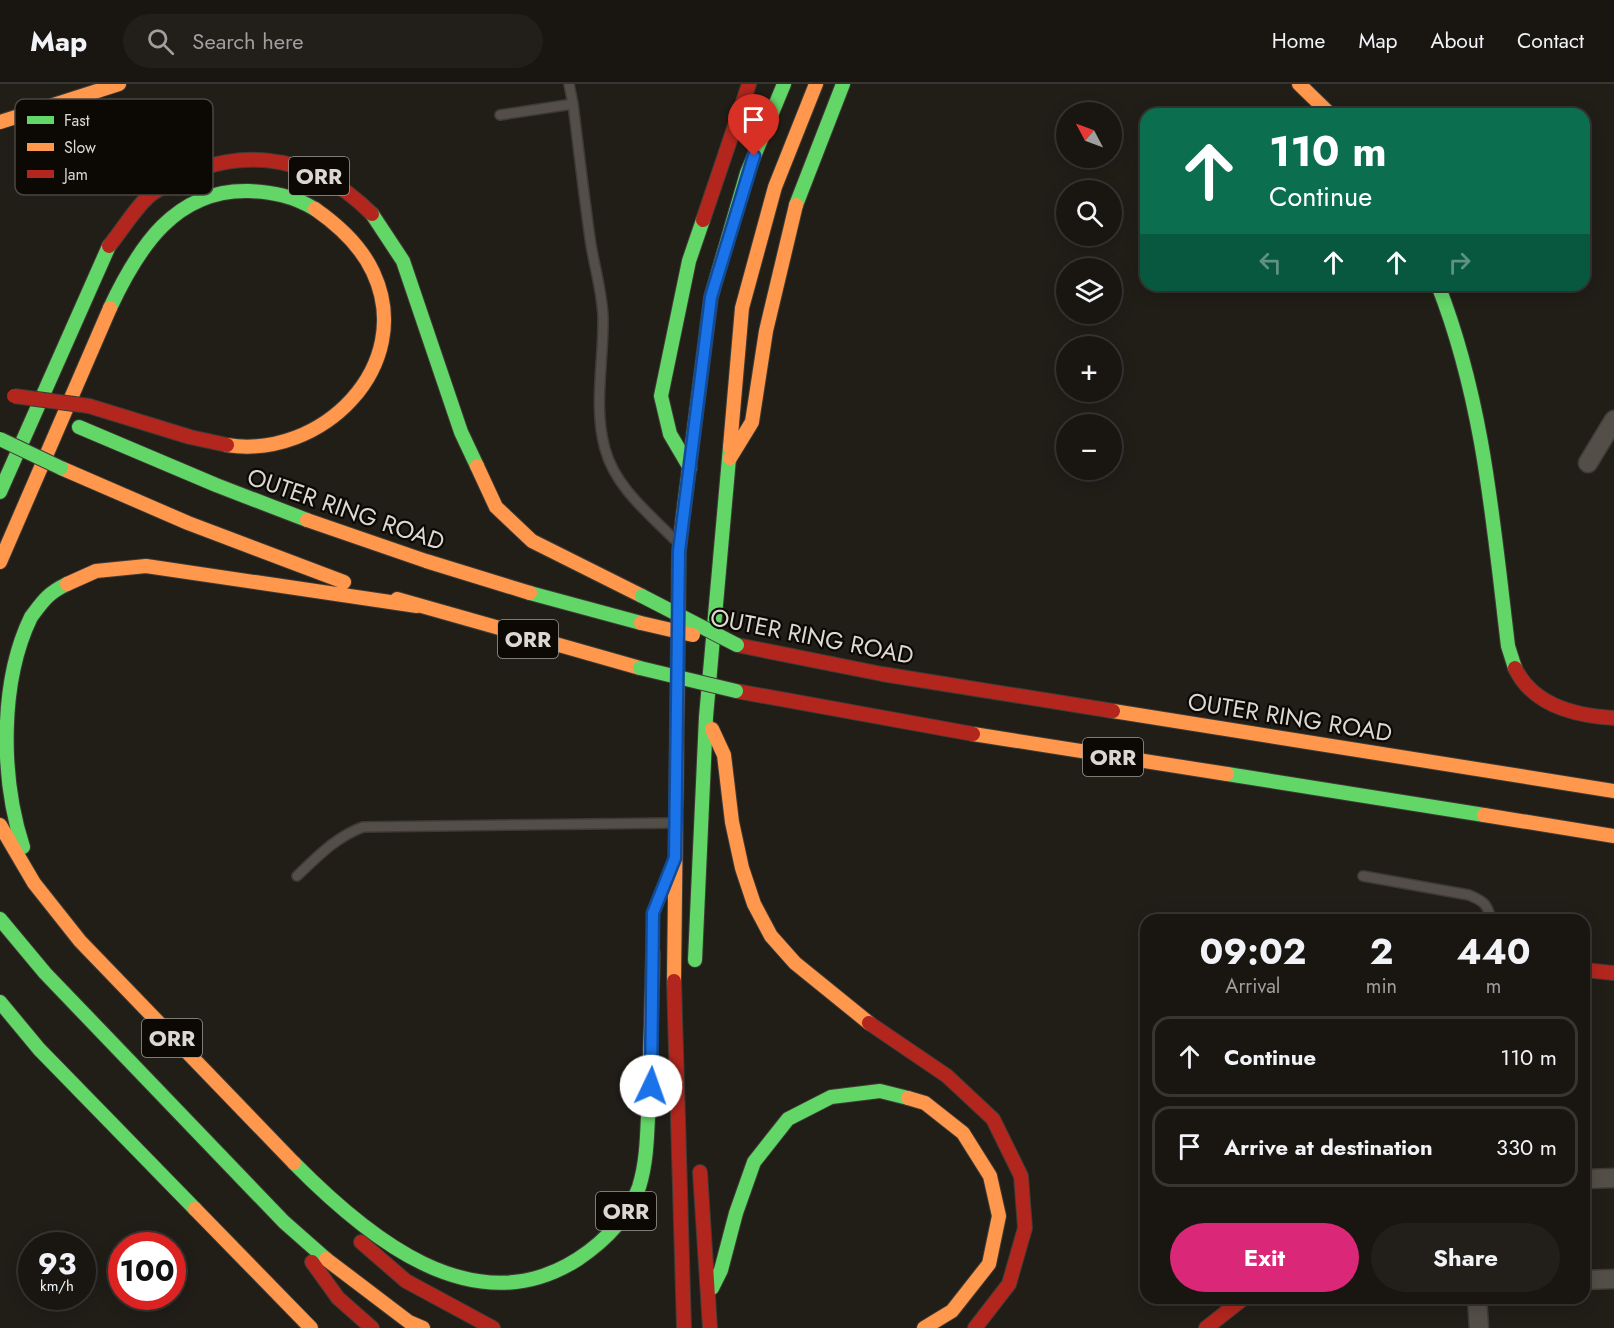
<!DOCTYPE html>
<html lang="en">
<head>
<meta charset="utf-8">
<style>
  body { margin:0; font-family:Jost,sans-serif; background:#221f1b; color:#f1f3f6; height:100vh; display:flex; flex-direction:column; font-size:22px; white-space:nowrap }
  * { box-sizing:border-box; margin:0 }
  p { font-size:20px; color:#9f9f9f }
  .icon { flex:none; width:33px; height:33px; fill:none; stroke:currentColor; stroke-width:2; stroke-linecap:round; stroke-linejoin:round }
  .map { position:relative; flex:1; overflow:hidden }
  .drawer { position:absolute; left:1140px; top:830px; width:450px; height:390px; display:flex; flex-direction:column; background:#191612; border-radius:18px; box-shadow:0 3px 15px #0003,0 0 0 2px #373532 }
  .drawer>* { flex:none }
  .top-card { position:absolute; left:1140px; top:24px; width:450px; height:183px; border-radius:18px; box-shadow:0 3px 15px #0003,0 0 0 2px #373532; background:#0b6e4f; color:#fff; overflow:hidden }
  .needle { width:39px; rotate:311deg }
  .buttons { position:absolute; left:1056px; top:18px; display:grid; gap:12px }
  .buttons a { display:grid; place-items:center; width:66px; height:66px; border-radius:50%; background:#191612; box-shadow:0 3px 15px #0003,0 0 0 2px #373532; font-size:30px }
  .speed { position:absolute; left:18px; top:1148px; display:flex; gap:12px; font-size:30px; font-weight:700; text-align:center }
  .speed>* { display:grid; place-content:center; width:78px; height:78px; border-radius:50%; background:#191612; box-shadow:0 3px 15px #0003,0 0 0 2px #373532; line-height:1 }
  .speed small { font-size:15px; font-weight:400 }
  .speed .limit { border:9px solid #d22; background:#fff; color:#111 }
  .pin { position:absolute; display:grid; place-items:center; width:51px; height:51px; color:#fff; margin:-62px -26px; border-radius:50% 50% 50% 0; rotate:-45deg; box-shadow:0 0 6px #0007 }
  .pin .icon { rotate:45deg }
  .me { position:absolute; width:66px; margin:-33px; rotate:3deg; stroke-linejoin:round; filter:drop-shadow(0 0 4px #0008) }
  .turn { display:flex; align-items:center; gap:21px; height:126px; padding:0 30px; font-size:27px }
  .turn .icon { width:78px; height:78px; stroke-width:2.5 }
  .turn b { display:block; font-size:42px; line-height:51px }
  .lanes { display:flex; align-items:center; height:57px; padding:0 30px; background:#0003; justify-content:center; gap:30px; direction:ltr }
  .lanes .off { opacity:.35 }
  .eta { display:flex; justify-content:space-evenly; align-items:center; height:102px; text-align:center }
  .eta b { font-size:36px; font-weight:700; line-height:42px }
  .cta { display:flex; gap:12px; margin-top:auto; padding:12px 30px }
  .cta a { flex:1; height:69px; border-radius:36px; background:#db2777; color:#fff; font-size:24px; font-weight:700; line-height:69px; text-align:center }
  .cta a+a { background:#221f1b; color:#f1f3f6 }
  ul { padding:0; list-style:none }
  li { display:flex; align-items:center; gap:18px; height:81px; margin:0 12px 9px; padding:0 18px; border:3px solid #373532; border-radius:18px }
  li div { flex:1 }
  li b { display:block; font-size:22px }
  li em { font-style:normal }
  header { display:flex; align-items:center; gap:36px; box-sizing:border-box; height:84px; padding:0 30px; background:#191612; border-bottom:2px solid #373532 }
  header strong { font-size:28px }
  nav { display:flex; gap:33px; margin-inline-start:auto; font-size:21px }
  .search { width:420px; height:54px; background:#221f1b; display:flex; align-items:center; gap:15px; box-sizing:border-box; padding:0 21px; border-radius:33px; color:#9f9f9f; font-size:22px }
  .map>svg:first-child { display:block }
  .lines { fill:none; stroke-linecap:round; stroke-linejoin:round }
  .lane-casing { stroke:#3e3b36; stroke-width:12 }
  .street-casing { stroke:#3e3b36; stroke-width:21 }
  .fast-casing { stroke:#3e3b36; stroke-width:16 }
  .slow-casing { stroke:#3e3b36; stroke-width:16 }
  .jam-casing { stroke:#3e3b36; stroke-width:16 }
  .lane { stroke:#534e47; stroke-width:9 }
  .street { stroke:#534e47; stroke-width:18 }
  .fast { stroke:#63d668; stroke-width:14 }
  .slow { stroke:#ff974d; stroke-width:14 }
  .jam { stroke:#b3261e; stroke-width:14 }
  .fast-bridge-casing { stroke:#3e3b36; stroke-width:16; stroke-linecap:butt }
  .slow-bridge-casing { stroke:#3e3b36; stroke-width:16; stroke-linecap:butt }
  .jam-bridge-casing { stroke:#3e3b36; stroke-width:16; stroke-linecap:butt }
  .fast-bridge { stroke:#63d668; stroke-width:14 }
  .slow-bridge { stroke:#ff974d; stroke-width:14 }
  .jam-bridge { stroke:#b3261e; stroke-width:14 }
  .route-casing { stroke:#114b97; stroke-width:15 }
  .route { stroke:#1a73e8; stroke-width:10 }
  .labels { text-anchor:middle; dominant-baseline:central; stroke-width:4.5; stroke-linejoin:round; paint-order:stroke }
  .shield { fill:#0c0905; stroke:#9e9a94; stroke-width:1.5 }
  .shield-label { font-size:22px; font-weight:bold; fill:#dcd8d1 }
  .street-label { font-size:24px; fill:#dcd8d1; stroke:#0c0905 }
  .key { fill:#0c0905; stroke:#4a4742; stroke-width:1.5 }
  .key-label { font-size:16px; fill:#dcd8d1 }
</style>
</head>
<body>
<header>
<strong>Map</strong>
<div class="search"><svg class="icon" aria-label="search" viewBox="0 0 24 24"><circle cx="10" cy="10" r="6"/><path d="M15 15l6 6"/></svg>Search here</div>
<nav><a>Home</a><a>Map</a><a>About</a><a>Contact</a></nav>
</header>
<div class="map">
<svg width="1614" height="1244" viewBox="0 0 1614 1244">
  <rect width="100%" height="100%" fill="#211e18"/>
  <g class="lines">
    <defs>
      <path id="lane" d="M573,20C579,67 584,114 591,161C595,185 602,208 603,233C604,276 593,322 605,365C615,402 647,428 674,455
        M500,31L573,20L569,0
        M297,792C318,772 336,753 363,743L670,739
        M1363,792L1469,811C1483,817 1488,820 1491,836"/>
      <path id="street" d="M1588,379L1614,336
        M1584,1095L1614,1094
        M1584,1196L1614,1195
        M1477,1214L1479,1244"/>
      <path id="fast" d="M796,121L843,0
        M372,130L403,177L461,348L477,382
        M1438,201C1484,319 1493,438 1508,562L1515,584
        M110,224C138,164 175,105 249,107C273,108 293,112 315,125
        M79,343L216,401L307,436
        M690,384L670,350L661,312L689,177L703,136
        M0,408L109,162
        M683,432L711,213L747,89L784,0
        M530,509L641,539
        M1227,690L1484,731
        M23,763C0,692 0,597 31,533C43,517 48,509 67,500
        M0,835L45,889L284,1138L326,1175
        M695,876L706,633L730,363
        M0,918L39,965L195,1125
        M294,1079C365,1151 473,1243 578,1175C605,1157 628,1134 639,1103C648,1075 647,1043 649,1013
        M712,1204L721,1186L736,1129L754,1078L788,1035L831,1013L880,1007L908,1014"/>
      <path id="slow" d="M1299,0L1330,30
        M0,38L119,0
        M227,361C321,376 417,282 373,188C361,162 338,141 315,125
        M730,363L742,224L775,103L816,0
        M730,374L752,338L766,247L796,121
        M477,382L496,423L532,457L642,512
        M61,384L188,439L344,498
        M307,436L426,477L530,509
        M0,478L110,224
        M67,500L96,487L146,482L417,522
        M397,515L640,584
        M1113,627L1614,707
        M712,645L724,671L732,738L742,784L754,820L771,852L795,879L869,939
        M973,650L1227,690
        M1484,731L1614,752
        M0,741L34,799L80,857L294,1079
        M674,897L679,467L683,432
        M649,1013L653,869
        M908,1014L925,1019L963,1049L990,1092L999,1132L989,1180L952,1227L924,1244
        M195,1125L311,1244
        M326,1175L409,1238L423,1244"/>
      <path id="jam" d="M703,136L749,0
        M109,162C121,148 138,119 153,109C228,58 308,66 372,130
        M89,322L190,353L227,361
        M737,561L882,590L1113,627
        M1515,584C1533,622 1576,632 1614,634
        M736,607L973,650
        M1584,886L1614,889
        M674,897L684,1244
        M869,939L947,992L993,1035L1021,1092L1025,1144L1009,1200L975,1244
        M700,1088L710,1244
        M361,1158L406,1197L493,1244
        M312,1178L338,1214L372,1244
        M1206,1244L1244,1214"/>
    </defs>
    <use href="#lane" class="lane-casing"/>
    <use href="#street" class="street-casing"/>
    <use href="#fast" class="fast-casing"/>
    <use href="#slow" class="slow-casing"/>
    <use href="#jam" class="jam-casing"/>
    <use href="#lane" class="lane"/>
    <use href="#street" class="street"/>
    <use href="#fast" class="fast"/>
    <use href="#slow" class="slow"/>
    <use href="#jam" class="jam"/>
    <defs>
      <path id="fast-bridge" d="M0,355L61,384
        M642,512L737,561
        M640,584L736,607"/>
      <path id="slow-bridge" d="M641,539L693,551"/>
      <path id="jam-bridge" d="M14,312L89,322"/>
    </defs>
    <use href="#fast-bridge" class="fast-bridge-casing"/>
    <use href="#slow-bridge" class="slow-bridge-casing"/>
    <use href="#jam-bridge" class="jam-bridge-casing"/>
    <use href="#fast-bridge" class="fast-bridge"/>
    <use href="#slow-bridge" class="slow-bridge"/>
    <use href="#jam-bridge" class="jam-bridge"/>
  </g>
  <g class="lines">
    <defs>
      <path id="route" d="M651,1002L653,829L675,774L679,467L711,213L754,72"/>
    </defs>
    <use href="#route" class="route-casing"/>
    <use href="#route" class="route"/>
  </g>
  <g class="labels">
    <g class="shield">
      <rect x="289" y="73" width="60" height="38" rx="4.5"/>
      <rect x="498" y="536" width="60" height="38" rx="4.5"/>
      <rect x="1083" y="654" width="60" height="38" rx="4.5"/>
      <rect x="142" y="935" width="60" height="38" rx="4.5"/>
      <rect x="596" y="1108" width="60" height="38" rx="4.5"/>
    </g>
    <g class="shield-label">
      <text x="319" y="92">ORR</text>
      <text x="528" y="555">ORR</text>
      <text x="1113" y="673">ORR</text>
      <text x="172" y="954">ORR</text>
      <text x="626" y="1127">ORR</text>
    </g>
    <g class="street-label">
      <text transform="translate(346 425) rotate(19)">OUTER RING ROAD</text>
      <text transform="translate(812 552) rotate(11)">OUTER RING ROAD</text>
      <text transform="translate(1290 633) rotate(9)">OUTER RING ROAD</text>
    </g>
  </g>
  <rect x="15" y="15" width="198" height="96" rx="9" class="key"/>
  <rect x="27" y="32" width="27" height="8" fill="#63d668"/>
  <rect x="27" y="59" width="27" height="8" fill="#ff974d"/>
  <rect x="27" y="86" width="27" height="8" fill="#b3261e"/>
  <g class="key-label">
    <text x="64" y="42">Fast</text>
    <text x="64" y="69">Slow</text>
    <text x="64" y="96">Jam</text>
  </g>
</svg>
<div class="buttons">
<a><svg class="needle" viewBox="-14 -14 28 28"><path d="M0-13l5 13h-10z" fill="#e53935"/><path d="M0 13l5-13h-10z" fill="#9f9f9f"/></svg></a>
<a><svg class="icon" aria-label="search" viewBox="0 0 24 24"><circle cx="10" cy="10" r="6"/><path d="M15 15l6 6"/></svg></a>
<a><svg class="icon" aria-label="layers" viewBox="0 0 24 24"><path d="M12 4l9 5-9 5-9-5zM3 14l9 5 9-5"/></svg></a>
<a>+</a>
<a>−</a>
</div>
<div class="speed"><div>93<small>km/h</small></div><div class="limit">100</div></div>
<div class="pin" style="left:754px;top:72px;background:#d93025"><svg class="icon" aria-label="arrive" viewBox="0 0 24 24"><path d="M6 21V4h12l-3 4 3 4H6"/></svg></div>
<svg class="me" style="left:651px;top:1002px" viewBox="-20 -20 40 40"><circle r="19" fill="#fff"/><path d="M0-13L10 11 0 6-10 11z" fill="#1a73e8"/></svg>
<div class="top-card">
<div class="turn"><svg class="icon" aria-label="ahead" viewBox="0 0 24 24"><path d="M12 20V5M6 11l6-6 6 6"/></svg><div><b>110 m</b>Continue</div></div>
<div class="lanes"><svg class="icon off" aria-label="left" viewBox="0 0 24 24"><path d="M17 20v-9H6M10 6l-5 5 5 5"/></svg><svg class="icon" aria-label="ahead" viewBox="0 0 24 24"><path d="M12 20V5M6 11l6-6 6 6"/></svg><svg class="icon" aria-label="ahead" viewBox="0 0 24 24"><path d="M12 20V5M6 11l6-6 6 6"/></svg><svg class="icon off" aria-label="right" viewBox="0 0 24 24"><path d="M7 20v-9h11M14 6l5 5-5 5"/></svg></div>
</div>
<section class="drawer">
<div class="eta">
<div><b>09:02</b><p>Arrival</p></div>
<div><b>2</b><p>min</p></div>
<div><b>440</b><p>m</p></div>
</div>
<ul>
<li><svg class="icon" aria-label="ahead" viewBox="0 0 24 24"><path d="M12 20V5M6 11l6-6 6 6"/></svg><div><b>Continue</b></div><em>110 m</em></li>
<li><svg class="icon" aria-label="arrive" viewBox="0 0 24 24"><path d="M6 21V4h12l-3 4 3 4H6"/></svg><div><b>Arrive at destination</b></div><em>330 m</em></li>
</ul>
<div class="cta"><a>Exit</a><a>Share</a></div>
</section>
</div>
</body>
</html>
